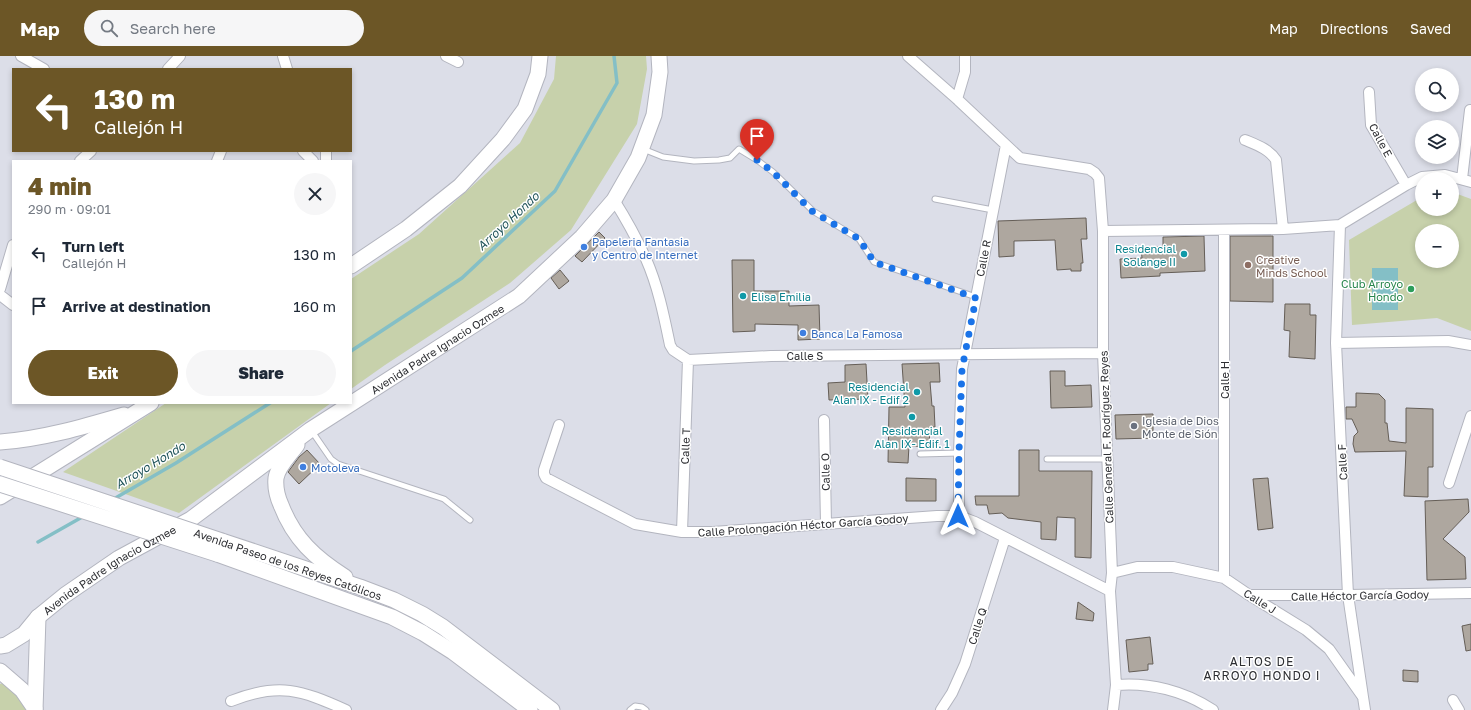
<!DOCTYPE html>
<html lang="en">
<head>
<meta charset="utf-8">
<style>
  body { margin:0; font-family:"Golos Text",sans-serif; background:#f6f6f7; color:#1f2937; height:100vh; display:flex; flex-direction:column; font-size:15px; white-space:nowrap }
  * { box-sizing:border-box; margin:0 }
  p { font-size:13px; color:#747a83 }
  .icon { flex:none; width:22px; height:22px; fill:none; stroke:currentColor; stroke-width:2; stroke-linecap:round; stroke-linejoin:round }
  .map { position:relative; flex:1; overflow:hidden }
  .panel { position:absolute; left:12px; top:104px; width:340px; height:244px; display:flex; flex-direction:column; background:#fff; border-radius:0px; box-shadow:0 2px 6px #0003 }
  .panel>* { flex:none }
  .guide { position:absolute; left:12px; top:12px; width:340px; height:84px; border-radius:0px; box-shadow:0 2px 6px #0003; background:#6c5626; color:#fff; overflow:hidden }
  .fabs { position:absolute; left:1415px; top:12px; display:grid; gap:8px }
  .fabs a { display:grid; place-items:center; width:44px; height:44px; border-radius:50%; background:#fff; box-shadow:0 2px 6px #0003; font-size:20px }
  .pin { position:absolute; display:grid; place-items:center; width:34px; height:34px; color:#fff; margin:-41px -17px; border-radius:50% 50% 50% 0; rotate:-45deg; box-shadow:0 0 4px #0007 }
  .pin .icon { rotate:45deg }
  .me { position:absolute; width:44px; margin:-22px; rotate:0deg; stroke-linejoin:round; filter:drop-shadow(0 0 3px #0008) }
  .turn { display:flex; align-items:center; gap:14px; height:84px; padding:0 16px; font-size:18px }
  .turn .icon { width:52px; height:52px; stroke-width:2.5 }
  .turn b { display:block; font-size:28px; line-height:34px }
  .round { display:grid; place-items:center; flex:none; width:42px; height:42px; border-radius:21px; background:#f6f6f7 }
  .headline { display:flex; align-items:center; justify-content:space-between; height:68px; padding:0 16px }
  h1 { font-size:24px; font-weight:800; line-height:30px; color:#6c5626 }
  .action { display:flex; gap:8px; margin-top:auto; padding:8px 16px }
  .action a { flex:1; height:46px; border-radius:24px; background:#6c5626; color:#fff; font-size:16px; font-weight:800; line-height:46px; text-align:center }
  .action a+a { background:#f6f6f7; color:#1f2937 }
  ul { padding:0; list-style:none }
  li { display:flex; align-items:center; gap:12px; height:52px; padding:0 16px }
  li div { flex:1 }
  li b { display:block; font-size:15px }
  li em { font-style:normal }
  header { display:flex; align-items:center; gap:24px; box-sizing:border-box; height:56px; padding:0 20px; background:#6c5626; color:#fff }
  header strong { font-size:19px }
  nav { display:flex; gap:22px; margin-inline-start:auto; font-size:14px }
  .search { width:280px; height:36px; background:#f6f6f7; display:flex; align-items:center; gap:10px; box-sizing:border-box; padding:0 14px; border-radius:22px; color:#747a83; font-size:15px }
  .map>svg:first-child { display:block }
  .green { fill:#c7d1ab; fill-rule:evenodd }
  .water { fill:#84bfc6 }
  .lines { fill:none; stroke-linecap:round; stroke-linejoin:round }
  .stream { stroke:#84bfc6; stroke-width:3.5 }
  .building { fill:#aea79f; stroke:#655e57 }
  .lane-casing { stroke:#b3b5bf; stroke-width:7 }
  .street-casing { stroke:#b3b5bf; stroke-width:12 }
  .secondary-casing { stroke:#b3b5bf; stroke-width:17 }
  .lane { stroke:#fff; stroke-width:5 }
  .street { stroke:#fff; stroke-width:10 }
  .secondary { stroke:#fff; stroke-width:15 }
  .secondary-bridge-casing { stroke:#b3b5bf; stroke-width:17; stroke-linecap:butt }
  .secondary-bridge { stroke:#fff; stroke-width:15 }
  .route { stroke:#1a73e8; stroke-width:7; stroke-dasharray:0 12.6 }
  .shop-dot { fill:#3f7fe0; stroke:#fff; stroke-width:1.5 }
  .culture-dot { fill:#0f9aa8; stroke:#fff; stroke-width:1.5 }
  .education-dot { fill:#8d6e63; stroke:#fff; stroke-width:1.5 }
  .leisure-dot { fill:#2e9e5b; stroke:#fff; stroke-width:1.5 }
  .worship-dot { fill:#6b7280; stroke:#fff; stroke-width:1.5 }
  .labels { text-anchor:middle; dominant-baseline:central; stroke-width:3; stroke-linejoin:round; paint-order:stroke }
  .street-label { font-size:11px; fill:#2e2f33; stroke:#fff }
  .shop-label { font-size:11px; fill:#366cbe; stroke:#fff; text-anchor:start }
  .culture-label { font-size:11px; fill:#0d838f; stroke:#fff; text-anchor:end }
  .education-label { font-size:11px; fill:#785e54; stroke:#fff; text-anchor:start }
  .leisure-label { font-size:11px; fill:#27864d; stroke:#fff; text-anchor:end }
  .worship-label { font-size:11px; fill:#5b616d; stroke:#fff; text-anchor:start }
  .water-label { font-size:12px; font-style:italic; fill:#1f5359; stroke:#fff }
  .neighbourhood-label { font-size:12px; letter-spacing:1px; fill:#2e2f33; stroke:#fff }
</style>
</head>
<body>
<header>
<strong>Map</strong>
<div class="search"><svg class="icon" aria-label="search" viewBox="0 0 24 24"><circle cx="10" cy="10" r="6"/><path d="M15 15l6 6"/></svg>Search here</div>
<nav><a>Map</a><a>Directions</a><a>Saved</a></nav>
</header>
<div class="map">
<svg width="1471" height="654" viewBox="0 0 1471 654">
  <rect width="100%" height="100%" fill="#dcdee8"/>
  <path class="green" d="M556,0H646L647,13L637,68L571,174L510,227L385,309L351,333V223L419,178L520,87L554,23Z
    M1452,136L1471,143V275L1437,262L1352,269L1349,184L1422,141V153H1452ZM1422,175H1452V205H1422Z
    M166,347H331L179,457L63,416Z
    M8,625L35,654H0V628Z"/>
  <path class="water" d="M1372,212H1398V254H1372Z"/>
  <g class="lines">
    <path class="stream" d="M351,295L462,222L555,135L617,27L614,0
      M112,444L176,407L270,347
      M38,486L84,460"/>
  </g>
  <path class="building" d="M1086,162L1087,183H1081L1083,207H1081V215H1071V213L1057,214L1055,184L1014,185V200L999,201L998,165Z
    M599,176L605,182L582,206L575,200Z
    M1204,180L1205,215L1160,217V220L1121,222L1120,203L1142,202L1141,191H1163V181Z
    M1230,180H1273V246L1230,245Z
    M732,204H754V235H789V250L819,249L820,283L798,284V269L755,268V275L733,276Z
    M560,214L569,225L559,233L551,222Z
    M1285,248H1310V259H1316L1315,303L1289,301L1290,275L1284,274Z
    M939,307L940,326H930L932,350H934L935,371H930L929,391L909,390L908,407L888,406L889,351H905L902,308Z
    M866,308L868,343L829,344L828,327L845,326V309Z
    M1050,315H1065V330L1091,329L1092,351L1051,352Z
    M1356,337L1379,338L1385,344V367H1387L1389,385L1406,387V352L1433,353V411H1428V441L1404,440L1406,395L1355,396L1353,388L1354,380L1358,376L1352,363H1346V351H1356Z
    M1153,358V382L1116,383L1115,359Z
    M307,394L320,408L299,428L288,416L299,401Z
    M1019,394H1039V415H1092L1091,502L1075,501V462L1057,461L1056,484L1041,483V466L1008,462L1002,457L989,458L987,449H976L975,440H1019Z
    M906,422L936,423V445H906Z
    M1268,422L1273,472L1258,474L1253,423Z
    M1468,443L1469,456L1443,483L1465,501L1466,523L1427,524L1425,445Z
    M1078,546L1094,557L1093,565L1076,563Z
    M1471,568V594L1466,595L1462,570Z
    M1150,581L1153,608H1148V614L1129,616L1126,584Z
    M1403,614L1418,615V626L1403,625Z"/>
  <g class="lines">
    <defs>
      <path id="lane" d="M643,93L663,101L694,105L719,104L730,102L739,93L757,104L773,116L813,155L859,183L874,206L976,241
        M935,143L993,154
        M311,374L331,403L338,408L444,443L470,464
        M920,398L959,397
        M1047,403H1107
        M630,654L635,650L642,651L646,654"/>
      <path id="street" d="M21,0L44,13
        M283,0L287,13
        M446,0L458,6
        M908,0L957,43L1020,102L1089,113L1095,117L1099,122L1103,175V297L1112,517L1110,535L1116,629L1113,654
        M168,13L180,0
        M1369,36L1371,69L1406,129
        M957,43L965,16V0
        M1245,84C1257,89 1269,93 1276,104L1283,173
        M303,95L313,105
        M326,95V105
        M80,105L91,95
        M217,105L221,95
        M1462,123L1470,54
        M614,144C626,163 637,183 646,203C658,230 664,260 670,289L673,294L688,304L771,300L1103,297
        M1340,169L1336,287L1348,539L1363,641
        M1103,175L1283,173L1340,169L1406,129L1422,121L1445,119L1471,126
        M0,233L13,189
        M0,239L13,249
        M1336,287L1448,285L1471,289
        M824,364L826,468
        M559,369L544,414V418L546,422L635,468L682,476H713L937,460H959L975,466L1110,535
        M1449,427L1471,360
        M959,460V397L962,313L1006,89
        M682,476L688,304
        M1112,517L1137,511H1173L1224,522L1249,539L1306,574L1329,593L1363,641L1365,654
        M1224,522V174
        M1249,539H1348L1471,537
        M1116,629C1149,626 1185,635 1213,654
        M1453,644L1459,654
        M231,645C279,626 301,634 346,654
        M941,654L952,637L965,608L1005,482"/>
      <g id="secondary">
        <path d="M351,210L406,173L460,130L503,83L525,53L538,18L540,0"/>
        <path d="M0,386C42,383 83,371 124,359"/>
        <path d="M297,389C290,399 278,410 276,422C275,432 277,440 281,449C294,483 315,502 345,521"/>
        <path d="M0,441L151,347"/>
        <path d="M222,485L360,531L394,544L422,558L443,571L552,654"/>
        <path d="M217,498L392,561L423,577L453,596L530,654"/>
        <path id="s1" d="M0,590L6,589L24,578L38,561L65,539L119,502L191,463L310,374L519,240L582,181L614,144L638,102L654,59L660,16L659,0"/>
        <path d="M0,615L22,634L35,653"/>
        <path d="M35,654L38,561"/>
      </g>
    </defs>
    <use href="#lane" class="lane-casing"/>
    <use href="#street" class="street-casing"/>
    <use href="#secondary" class="secondary-casing"/>
    <use href="#lane" class="lane"/>
    <use href="#street" class="street"/>
    <use href="#secondary" class="secondary"/>
    <defs>
      <path id="secondary-bridge" d="M0,411L222,485
        M0,428L217,498"/>
    </defs>
    <use href="#secondary-bridge" class="secondary-bridge-casing"/>
    <use href="#secondary-bridge" class="secondary-bridge"/>
  </g>
  <g class="lines">
    <path class="route" d="M757,104L773,116L812,155L859,183L874,206L976,242L962,313L959,396L958,460"/>
  </g>
  <g class="shop-dot">
    <circle cx="584" cy="191" r="4"/>
    <circle cx="803" cy="277" r="4"/>
    <circle cx="303" cy="411" r="4"/>
  </g>
  <g class="culture-dot">
    <circle cx="1184" cy="198" r="4"/>
    <circle cx="743" cy="240" r="4"/>
    <circle cx="917" cy="336" r="4"/>
    <circle cx="912" cy="361" r="4"/>
  </g>
  <circle class="education-dot" cx="1248" cy="209" r="4"/>
  <circle class="leisure-dot" cx="1411" cy="233" r="4"/>
  <circle class="worship-dot" cx="1134" cy="370" r="4"/>
  <g class="labels">
    <g class="street-label">
      <text transform="translate(1381 84) rotate(62)">Calle E</text>
      <text transform="translate(983 202) rotate(-79)">Calle R</text>
      <text stroke="none"><textPath href="#s1" startOffset="531">Avenida Padre Ignacio Ozmee</textPath></text>
      <text x="805" y="299">Calle S</text>
      <text transform="translate(1224 324) rotate(-90)">Calle H</text>
      <text transform="translate(1106 381) rotate(-92)">Calle General F. Rodríguez Reyes</text>
      <text transform="translate(685 390) rotate(-88)">Calle T</text>
      <text transform="translate(1342 406) rotate(-93)">Calle F</text>
      <text transform="translate(825 416) rotate(-91)">Calle O</text>
      <text transform="translate(803 469) rotate(-4)">Calle Prolongación Héctor García Godoy</text>
      <text transform="translate(288 508) rotate(19)">Avenida Paseo de los Reyes Católicos</text>
      <text stroke="none"><textPath href="#s1" startOffset="135">Avenida Padre Ignacio Ozmee</textPath></text>
      <text transform="translate(1360 539) rotate(-1)">Calle Héctor García Godoy</text>
      <text transform="translate(1260 545) rotate(32)">Calle J</text>
      <text transform="translate(977 570) rotate(-72)">Calle Q</text>
    </g>
    <g class="shop-label">
      <text x="592" y="185">Papeleria Fantasia<tspan x="592" dy="13">y Centro de Internet</tspan></text>
      <text x="811" y="277">Banca La Famosa</text>
      <text x="311" y="411">Motoleva</text>
    </g>
    <g class="culture-label">
      <text x="1176" y="192">Residencial<tspan x="1176" dy="13">Solange II</tspan></text>
      <text x="751" y="240" text-anchor="start">Elisa Emilia</text>
      <text x="909" y="330">Residencial<tspan x="909" dy="13">Alan IX - Edif 2</tspan></text>
      <text x="912" y="374" text-anchor="middle">Residencial<tspan x="912" dy="13">Alan IX- Edif. 1</tspan></text>
    </g>
    <g class="education-label">
      <text x="1256" y="203">Creative<tspan x="1256" dy="13">Minds School</tspan></text>
    </g>
    <g class="leisure-label">
      <text x="1403" y="227">Club Arroyo<tspan x="1403" dy="13">Hondo</tspan></text>
    </g>
    <g class="worship-label">
      <text x="1142" y="364">Iglesia de Dios<tspan x="1142" dy="13">Monte de Sión</tspan></text>
    </g>
    <g class="water-label">
      <text transform="translate(508 165) rotate(-43)">Arroyo Hondo</text>
      <text transform="translate(150 409) rotate(-31)">Arroyo Hondo</text>
    </g>
    <g class="neighbourhood-label">
      <text x="1262" y="605">ALTOS DE<tspan x="1262" dy="14">ARROYO HONDO I</tspan></text>
    </g>
  </g>
</svg>
<div class="fabs">
<a><svg class="icon" aria-label="search" viewBox="0 0 24 24"><circle cx="10" cy="10" r="6"/><path d="M15 15l6 6"/></svg></a>
<a><svg class="icon" aria-label="layers" viewBox="0 0 24 24"><path d="M12 4l9 5-9 5-9-5zM3 14l9 5 9-5"/></svg></a>
<a>+</a>
<a>−</a>
</div>
<div class="pin" style="left:757px;top:104px;background:#d93025"><svg class="icon" aria-label="arrive" viewBox="0 0 24 24"><path d="M6 21V4h12l-3 4 3 4H6"/></svg></div>
<svg class="me" style="left:958px;top:460px" viewBox="-20 -20 40 40"><path d="M0-17L14 15 0 8-14 15z" fill="#1a73e8" stroke="#fff" stroke-width="4"/></svg>
<div class="guide">
<div class="turn"><svg class="icon" aria-label="left" viewBox="0 0 24 24"><path d="M17 20v-9H6M10 6l-5 5 5 5"/></svg><div><b>130 m</b>Callejón H</div></div>
</div>
<section class="panel">
<div class="headline"><div><h1>4 min</h1><p>290 m · 09:01</p></div><a class="round"><svg class="icon" aria-label="close" viewBox="0 0 24 24"><path d="M6 6l12 12M18 6L6 18"/></svg></a></div>
<ul>
<li><svg class="icon" aria-label="left" viewBox="0 0 24 24"><path d="M17 20v-9H6M10 6l-5 5 5 5"/></svg><div><b>Turn left</b><p>Callejón H</p></div><em>130 m</em></li>
<li><svg class="icon" aria-label="arrive" viewBox="0 0 24 24"><path d="M6 21V4h12l-3 4 3 4H6"/></svg><div><b>Arrive at destination</b></div><em>160 m</em></li>
</ul>
<div class="action"><a>Exit</a><a>Share</a></div>
</section>
</div>
</body>
</html>
